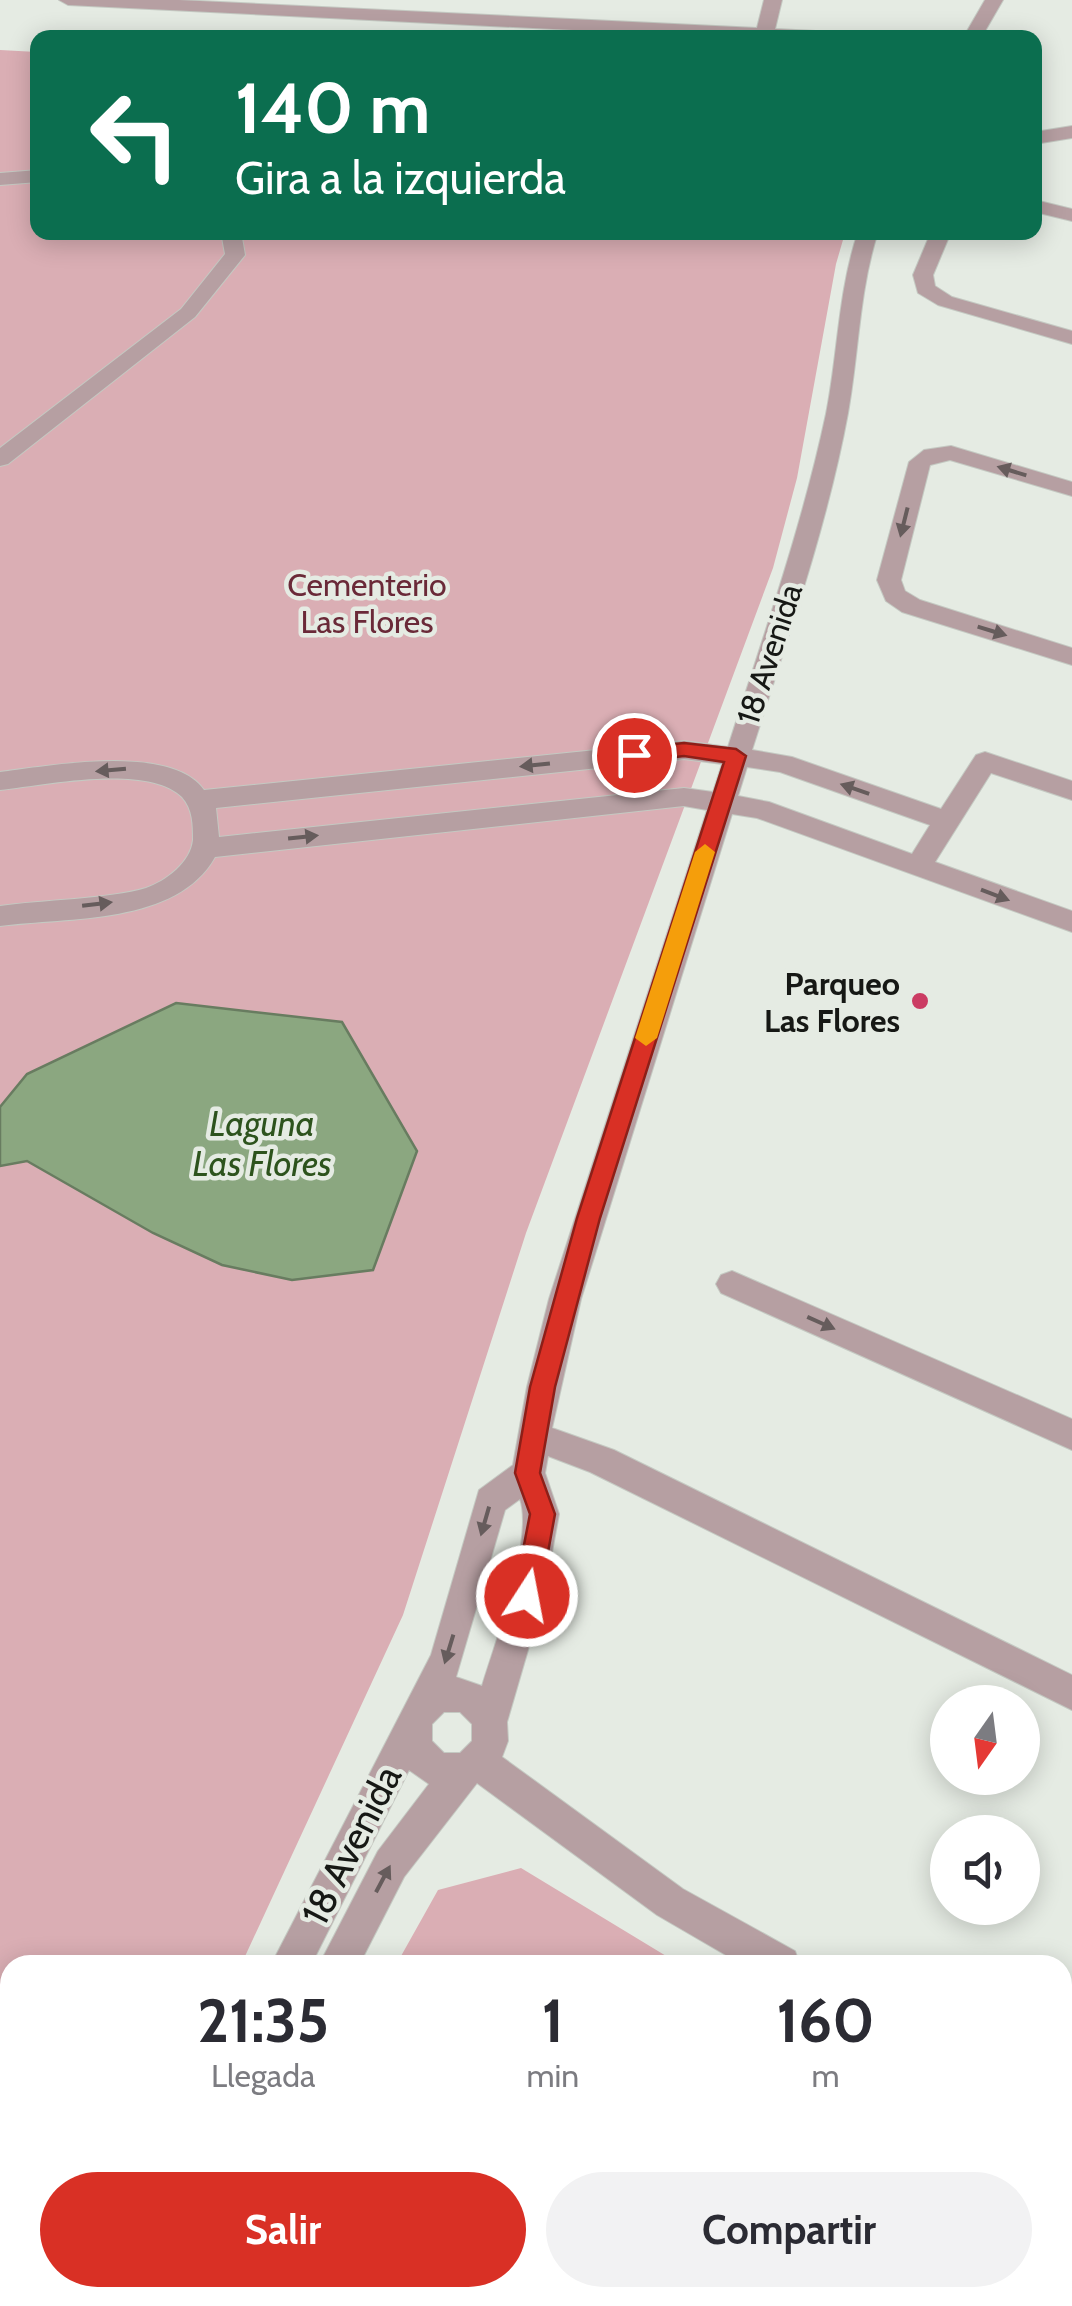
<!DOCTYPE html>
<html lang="es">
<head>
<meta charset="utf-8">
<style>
  body { margin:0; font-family:Cabin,sans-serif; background:#f2f2f3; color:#2b2b33; height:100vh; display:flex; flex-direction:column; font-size:38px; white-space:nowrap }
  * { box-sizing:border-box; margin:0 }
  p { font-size:32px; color:#7c7c81 }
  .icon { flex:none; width:55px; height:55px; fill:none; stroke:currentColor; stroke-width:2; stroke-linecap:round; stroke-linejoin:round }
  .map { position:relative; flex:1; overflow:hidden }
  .panel { position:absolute; left:0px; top:1955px; width:1072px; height:352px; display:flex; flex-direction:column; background:#fff; border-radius:30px 30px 0 0; box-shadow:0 5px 25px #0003 }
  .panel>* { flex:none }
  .guide { position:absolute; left:30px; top:30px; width:1012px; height:210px; border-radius:20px; box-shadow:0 5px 25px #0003; background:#0b6e4f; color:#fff; overflow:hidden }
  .needle { width:65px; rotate:194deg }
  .tools { position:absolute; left:930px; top:1685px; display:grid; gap:20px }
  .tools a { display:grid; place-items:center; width:110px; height:110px; border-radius:50%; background:#fff; box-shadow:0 5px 25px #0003; font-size:50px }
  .pin { position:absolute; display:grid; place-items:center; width:85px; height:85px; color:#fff; margin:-42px; border:5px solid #fff; border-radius:50%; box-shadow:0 2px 10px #0007 }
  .me { position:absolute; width:110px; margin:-55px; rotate:11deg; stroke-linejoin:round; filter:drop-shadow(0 0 8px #0008) }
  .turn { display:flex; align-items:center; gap:35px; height:210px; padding:0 40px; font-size:45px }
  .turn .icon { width:130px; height:130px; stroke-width:2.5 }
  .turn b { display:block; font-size:70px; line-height:85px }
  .eta { display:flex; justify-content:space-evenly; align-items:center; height:170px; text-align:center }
  .eta b { font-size:60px; font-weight:800; line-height:70px }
  .action { display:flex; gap:20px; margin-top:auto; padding:20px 40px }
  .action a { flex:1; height:115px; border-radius:60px; background:#d93025; color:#fff; font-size:40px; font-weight:800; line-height:115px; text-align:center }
  .action a+a { background:#f2f2f3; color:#2b2b33 }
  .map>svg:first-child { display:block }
  .green { fill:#daaeb4 }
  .water { fill:#8ba780; stroke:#687c60; stroke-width:2.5 }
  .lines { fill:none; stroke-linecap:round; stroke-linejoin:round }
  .minor-casing { stroke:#c4c9c2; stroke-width:2 }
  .minor { fill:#b69fa2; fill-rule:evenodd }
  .oneway { fill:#665c5c }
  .route { fill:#d93025; stroke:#8d1f18; stroke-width:2.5 }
  .slow { fill:#f59e0b }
  .poi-dot { fill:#cb3c63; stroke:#e5ebe3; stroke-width:4 }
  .labels { text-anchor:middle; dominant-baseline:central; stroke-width:9; stroke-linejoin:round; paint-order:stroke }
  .park-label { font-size:32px; fill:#6a2938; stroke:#e5ebe3 }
  .street-label { font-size:32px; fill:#161815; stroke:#e5ebe3 }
  .poi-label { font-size:32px; font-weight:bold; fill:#161815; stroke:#e5ebe3; text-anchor:end }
  .water-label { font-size:35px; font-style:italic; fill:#2d531d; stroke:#e5ebe3 }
  .near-street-label { font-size:38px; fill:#161815; stroke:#e5ebe3 }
</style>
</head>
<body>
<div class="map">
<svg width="1072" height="2306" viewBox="0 0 1072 2306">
  <rect width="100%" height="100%" fill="#e5ebe3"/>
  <path class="green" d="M0,50L37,52L38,232L845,233L836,264L797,478L773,568L526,1233L403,1615L241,1965H10V2298H272L276,2306H0Z
    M521,1868L681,1965H396L438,1890Z
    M1063,2196L1072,2201V2306H399L395,2298H1062Z"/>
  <path class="water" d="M176,1003L342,1022L417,1151L373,1270L292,1280L222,1265L153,1233L27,1161L0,1166V1107L27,1074Z"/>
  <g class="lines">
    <defs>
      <path id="minor" d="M59,0H179L757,28L764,0H782L775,29L857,33L866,38H733L68,5Z
        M985,0H1003L981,38H963Z
        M1072,126V138L1035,144V132Z
        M38,170V182L0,185V173Z
        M1035,200L1072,209V221L1035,212Z
        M221,232H241L245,255L195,317L8,464L0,466V448L181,309L225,254Z
        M858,232H878C859,291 859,352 848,413C827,527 787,639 752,750L792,757L941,809L976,755L985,752L1072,781V800L991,773L935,862L1072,911V932L757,818L732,814L581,1299L552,1428L614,1450L1072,1675V1710L590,1472L548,1456L545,1473L559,1514L544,1595L507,1722L508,1741L502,1757L683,1889L795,1951L800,1965H743L657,1915L477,1783L404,1877L359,1965H319L378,1851L429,1784L409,1770L311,1965H271L431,1655L479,1490L513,1465L527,1387L549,1299L707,810L684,806L215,857C177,925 69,917 0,926V906C40,900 110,899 146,888C166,881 191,862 193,840C193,825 193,809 182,797C148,763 44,785 0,790V772C49,766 171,743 204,790L684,741L728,747C763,637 802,527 826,414C838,354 838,291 858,232ZM684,759L722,764L713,792L684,788L219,837L216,808ZM747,767L780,772L930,825L912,854L769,802L738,796ZM520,1499C534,1539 495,1643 482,1686L456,1677L505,1510ZM444,1712H460L472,1724V1741L460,1753H444L432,1741V1724Z
        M931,232H951L933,275L935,286L952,297L1072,331V344L938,305L918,293L913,275Z
        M951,446L1072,482V496L950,460L930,465L901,580L905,591L920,600L1072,648V665L902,612L886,601L877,580L909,462L924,450Z
        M732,1271L1072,1419V1450L721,1293L716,1284L721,1275Z
        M1062,2106L1072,2110V2151L1062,2147Z
        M159,2298H201L198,2306H156Z
        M275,2298H317L319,2306H277Z
        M334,2298H377L380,2306H337Z"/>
    </defs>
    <use href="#minor" class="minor-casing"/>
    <use href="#minor" class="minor"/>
  </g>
  <defs><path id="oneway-solid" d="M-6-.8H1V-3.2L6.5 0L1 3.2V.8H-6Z" transform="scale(2.5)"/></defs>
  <g class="oneway">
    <use href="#oneway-solid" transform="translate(1012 471) rotate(-163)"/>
    <use href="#oneway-solid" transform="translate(904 522) rotate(104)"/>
    <use href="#oneway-solid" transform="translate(992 631) rotate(17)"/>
    <use href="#oneway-solid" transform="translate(535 765) rotate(174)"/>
    <use href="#oneway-solid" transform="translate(111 770) rotate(175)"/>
    <use href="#oneway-solid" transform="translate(855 789) rotate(-161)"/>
    <use href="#oneway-solid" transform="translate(303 837) rotate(-6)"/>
    <use href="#oneway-solid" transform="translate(995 895) rotate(21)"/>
    <use href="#oneway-solid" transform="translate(97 904) rotate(-7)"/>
    <use href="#oneway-solid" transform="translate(821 1323) rotate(24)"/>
    <use href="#oneway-solid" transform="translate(485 1521) rotate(106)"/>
    <use href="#oneway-solid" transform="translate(449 1649) rotate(107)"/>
    <use href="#oneway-solid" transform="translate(383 1879) rotate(-62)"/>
  </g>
  <path class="route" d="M684,743L736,749L746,756L600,1218L555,1387L540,1473L555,1514L540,1596L536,1604L527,1608L518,1604L514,1596L530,1514L515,1473L530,1387L577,1218L724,762L684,756L634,762L624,755L634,748Z"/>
  <path class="slow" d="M705,844L715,852L657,1038L646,1046L635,1038L695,852Z"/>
  <circle class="poi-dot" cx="920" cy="1001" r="10"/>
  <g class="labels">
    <g class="park-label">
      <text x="367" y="584">Cementerio<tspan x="367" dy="37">Las Flores</tspan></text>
    </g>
    <g class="street-label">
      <text transform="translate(769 654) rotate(-72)">18 Avenida</text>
    </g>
    <g class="poi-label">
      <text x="900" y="983">Parqueo<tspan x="900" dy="37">Las Flores</tspan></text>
    </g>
    <g class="water-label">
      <text x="262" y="1123">Laguna<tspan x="262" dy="40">Las Flores</tspan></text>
    </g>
    <g class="near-street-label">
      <text transform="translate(351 1845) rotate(-63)">18 Avenida</text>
    </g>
  </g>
</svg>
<div class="tools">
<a><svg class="needle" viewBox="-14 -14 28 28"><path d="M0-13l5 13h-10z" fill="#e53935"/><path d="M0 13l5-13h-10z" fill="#7c7c81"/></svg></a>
<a><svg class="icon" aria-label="sound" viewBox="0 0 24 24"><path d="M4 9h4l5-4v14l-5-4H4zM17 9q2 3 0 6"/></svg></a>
</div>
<div class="pin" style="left:634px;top:755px;background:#d93025"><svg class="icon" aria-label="arrive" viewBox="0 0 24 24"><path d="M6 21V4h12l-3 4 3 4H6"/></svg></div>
<svg class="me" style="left:527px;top:1596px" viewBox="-20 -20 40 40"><circle r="17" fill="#d93025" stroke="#fff" stroke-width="3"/><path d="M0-11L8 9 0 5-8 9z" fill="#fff"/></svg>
<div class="guide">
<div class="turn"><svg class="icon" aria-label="left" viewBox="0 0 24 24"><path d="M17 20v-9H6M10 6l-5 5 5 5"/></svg><div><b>140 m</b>Gira a la izquierda</div></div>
</div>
<section class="panel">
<div class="eta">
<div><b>21:35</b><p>Llegada</p></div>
<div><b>1</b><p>min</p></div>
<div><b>160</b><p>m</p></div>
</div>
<div class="action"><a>Salir</a><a>Compartir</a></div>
</section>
</div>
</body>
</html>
